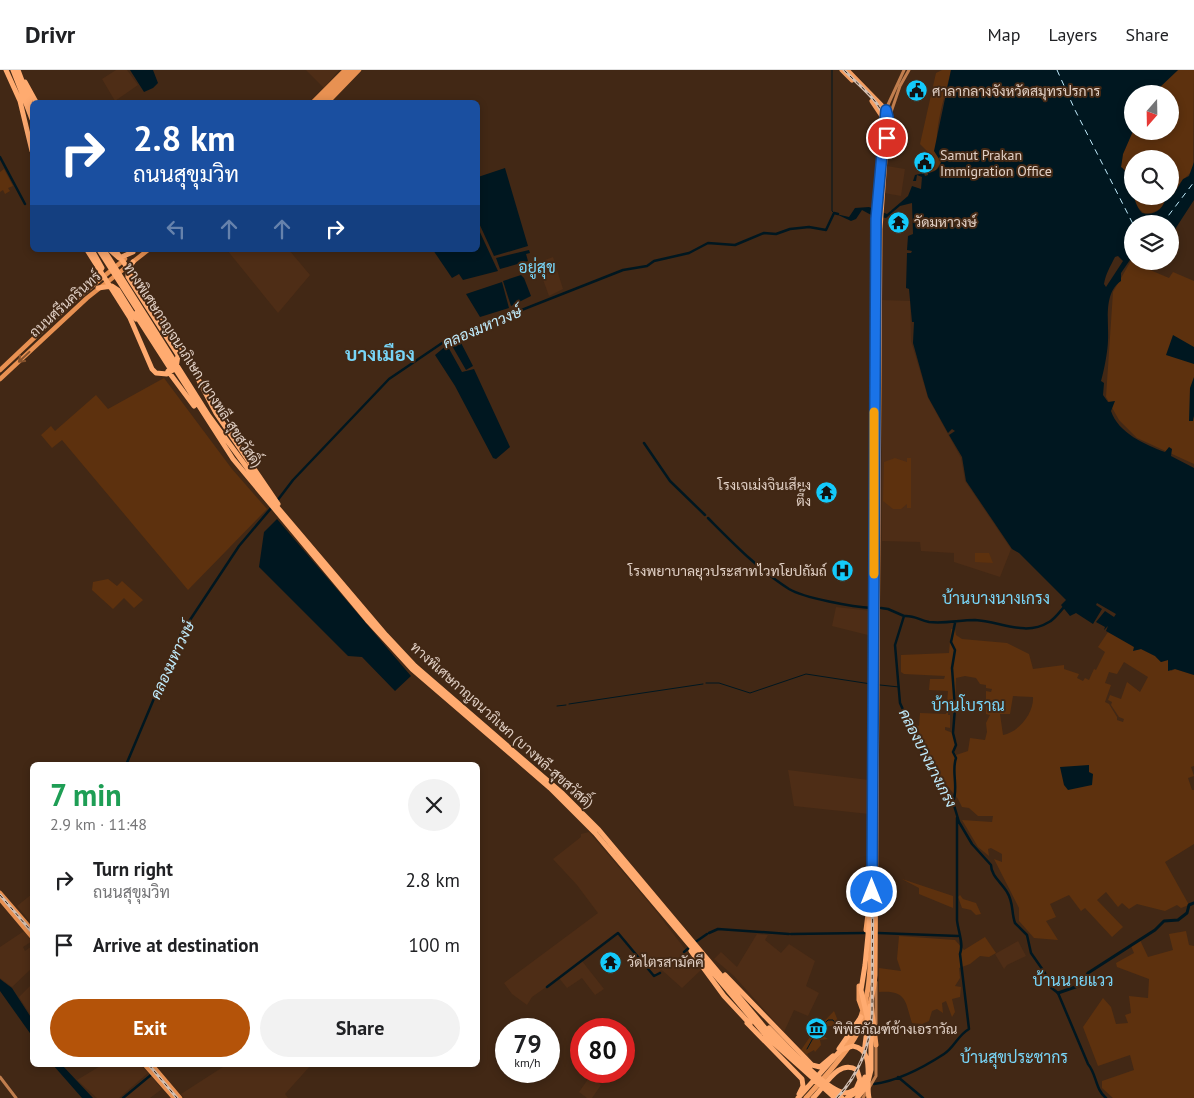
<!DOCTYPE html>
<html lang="en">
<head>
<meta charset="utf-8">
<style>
  body { margin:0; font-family:"PT Sans",Sarabun,sans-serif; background:#f2f2f2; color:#202124; height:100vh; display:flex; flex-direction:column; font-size:19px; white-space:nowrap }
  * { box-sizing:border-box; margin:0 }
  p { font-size:16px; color:#757577 }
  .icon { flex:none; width:28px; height:28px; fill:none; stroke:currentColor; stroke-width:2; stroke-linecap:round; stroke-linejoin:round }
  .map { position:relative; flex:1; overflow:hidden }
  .details { position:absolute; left:30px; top:692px; width:450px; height:305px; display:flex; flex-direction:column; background:#fff; border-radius:8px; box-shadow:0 2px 8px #0003 }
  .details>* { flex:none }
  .top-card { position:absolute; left:30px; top:30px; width:450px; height:152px; border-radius:8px; box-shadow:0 2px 8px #0003; background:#1a4fa0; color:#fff; overflow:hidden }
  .needle { width:32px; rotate:200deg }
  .buttons { position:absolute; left:1124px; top:15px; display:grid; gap:10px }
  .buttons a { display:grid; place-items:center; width:55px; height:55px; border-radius:50%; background:#fff; box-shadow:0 2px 8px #0003; font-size:25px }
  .speed { position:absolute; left:495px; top:948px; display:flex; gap:10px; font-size:25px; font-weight:700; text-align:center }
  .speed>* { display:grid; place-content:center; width:65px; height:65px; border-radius:50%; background:#fff; box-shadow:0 2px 8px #0003; line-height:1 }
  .speed small { font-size:12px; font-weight:400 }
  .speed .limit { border:8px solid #d22; background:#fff; color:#111 }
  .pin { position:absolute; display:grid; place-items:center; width:42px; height:42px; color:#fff; margin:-21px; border:2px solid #fff; border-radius:50%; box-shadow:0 1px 5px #0007 }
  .me { position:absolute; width:55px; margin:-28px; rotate:0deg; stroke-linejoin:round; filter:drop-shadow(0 0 4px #0008) }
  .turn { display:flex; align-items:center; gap:18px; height:105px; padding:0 20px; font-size:22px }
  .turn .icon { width:65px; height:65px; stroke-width:2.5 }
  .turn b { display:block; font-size:35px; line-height:42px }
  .lanes { display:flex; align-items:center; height:48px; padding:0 20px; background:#0003; justify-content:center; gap:25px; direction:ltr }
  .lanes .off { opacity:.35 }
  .round { display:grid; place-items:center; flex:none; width:52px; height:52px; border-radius:26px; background:#f2f2f2 }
  .summary { display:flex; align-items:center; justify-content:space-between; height:85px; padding:0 20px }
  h1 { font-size:30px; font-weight:600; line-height:38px; color:#1e9e55 }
  .action { display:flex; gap:10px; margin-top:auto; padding:10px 20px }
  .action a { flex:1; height:58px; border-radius:30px; background:#b45309; color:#fff; font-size:20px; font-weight:600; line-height:58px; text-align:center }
  .action a+a { background:#f2f2f2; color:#202124 }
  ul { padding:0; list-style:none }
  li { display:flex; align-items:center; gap:15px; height:65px; padding:0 20px }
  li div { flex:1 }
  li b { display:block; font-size:19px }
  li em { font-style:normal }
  header { display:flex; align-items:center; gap:30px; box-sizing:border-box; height:70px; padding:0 25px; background:#fff; border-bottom:1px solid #e0e0e0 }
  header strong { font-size:24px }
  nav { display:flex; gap:28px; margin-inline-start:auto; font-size:18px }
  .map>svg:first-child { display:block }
  .built { fill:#4e2d16 }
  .green { fill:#5d310e; fill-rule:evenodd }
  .water { fill:#001720; fill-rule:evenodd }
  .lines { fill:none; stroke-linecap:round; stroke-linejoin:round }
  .stream { stroke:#001720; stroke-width:1 }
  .canal { stroke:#001720; stroke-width:2.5 }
  .river { stroke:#001720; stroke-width:3 }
  .ferry { stroke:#c1ecfd; stroke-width:1; stroke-dasharray:6 5; stroke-linecap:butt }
  .secondary { stroke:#c07d4d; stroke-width:3 }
  .primary { stroke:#e89152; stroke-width:4.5 }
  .trunk { stroke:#f49e61; stroke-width:5 }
  .motorway { stroke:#ffab70; stroke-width:5 }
  .rail-casing { stroke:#d0beb2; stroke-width:3 }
  .rail { stroke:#422815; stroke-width:1; stroke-dasharray:4; stroke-linecap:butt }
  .oneway { stroke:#84522d }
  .route-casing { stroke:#114b97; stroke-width:12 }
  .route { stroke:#1a73e8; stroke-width:9 }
  .slow { stroke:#f59e0b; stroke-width:9 }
  .labels { text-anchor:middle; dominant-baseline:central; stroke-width:4; stroke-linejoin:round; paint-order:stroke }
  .poi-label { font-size:14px; fill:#e0cfc4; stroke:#422815; text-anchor:start }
  .street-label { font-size:14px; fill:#e0cfc4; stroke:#422815 }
  .water-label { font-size:15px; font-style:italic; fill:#c1ecfd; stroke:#422815 }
  .quarter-label { font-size:16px; fill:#78d5f7; stroke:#422815 }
  .district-label { font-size:19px; font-weight:bold; fill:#78d5f7; stroke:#422815 }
</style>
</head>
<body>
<header>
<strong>Drivr</strong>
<nav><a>Map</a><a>Layers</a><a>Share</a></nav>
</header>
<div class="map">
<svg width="1194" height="1028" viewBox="0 0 1194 1028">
  <rect width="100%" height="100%" fill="#422815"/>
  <path class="built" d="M116,0H127L138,15L115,31L102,9Z
    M306,0H339L324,18Z
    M887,96L905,99L901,126L884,123Z
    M227,180H289L310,205L278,243Z
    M553,187L563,219L549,226L537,193Z
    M882,230L910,231L911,271L928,328L961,388L965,411L1011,479L1000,507L954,492V483L921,481L920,472L882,471Z
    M836,537L872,541V566L832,556Z
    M788,700L869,710V744L794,736Z
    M589,762L655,840L701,900L682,918L663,901L661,900L654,906L618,865L582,891L604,919L595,925L582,908L567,918L559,908L532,927L527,935L512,924L504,913L598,843L577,815L553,789L581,767V764Z
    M32,824V854L17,836Z
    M24,861L32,871L23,877L25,881L32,876V898L12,917L0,908V877Z
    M757,864L768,865L765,870L781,883L789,874L815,891L806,916L819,923L808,946L794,940L784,962L734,906L714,889L721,882L737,897Z
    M1018,871L1026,886L1007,895L1004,899L995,884Z
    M32,914V947L19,927Z
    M102,995H141L148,1003L119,1028H97L77,1010Z
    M226,995H311L285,1024L288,1028H184L181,1024Z
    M149,1004L162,1019L150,1028H121Z
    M591,1005L601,1015L592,1028H587L579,1022Z"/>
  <path class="green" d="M942,0H951C946,24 929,70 941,92L936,100L928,103L927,81L920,74L936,3Z
    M1178,0H1194L1193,100L1180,113L1173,125H1170V89H1132V124L1130,112L1121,97L1123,84L1133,61H1170V24H1157L1159,18Z
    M888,58L906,62L908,69L886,78Z
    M4,99L13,116L8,118L10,121L5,124L3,120L0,122V102Z
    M1133,126H1166C1164,139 1157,142 1145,144L1135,135Z
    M1132,189V191H1147L1143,197L1169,208L1173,202L1194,211V394L1137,368L1119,350L1106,327L1113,222Z
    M164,308L232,399L267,439L188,520L62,370L52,378L41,365L51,356L55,361L96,325L108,339Z
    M895,388L907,392V388H911V438H907V434L901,439H893L883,431L884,392Z
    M975,483H989L993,493L975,492Z
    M108,509L117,516L122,511L143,530L134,538L124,528L113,539L92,520L93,512Z
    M951,559H955L956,565L962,569L1007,573L1029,584L1033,599L1064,595V599L1079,604L1077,608L1083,611L1085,608L1089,610L1094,599L1096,600L1105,582L1098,577L1108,562L1127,571L1137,580L1141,579L1155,586L1161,592L1168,590L1171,601L1175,599L1194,605V696L1191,697L1194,706L1188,708L1192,720H1194V774L1165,792L1189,835L1181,838L1177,835L1165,841L1137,834L1129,839L1122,833L1118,837L1106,822L1097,830L1123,857L1112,867L1085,838L1081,841L1069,825L1050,834L1056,847L1046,851L1058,870L1034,868L1019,851V838L994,789L1002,792V784L991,778L988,779L989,786L978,777L962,750L992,752L993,746H978L969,738L962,737L958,729L940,707L915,655L919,656L920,643L946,644L948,621L929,620L930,609H944L945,606L904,604L901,602V585L949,583ZM1124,592L1148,607L1140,622L1127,612L1121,629L1110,625L1108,630L1112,632L1111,635L1119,647L1124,649L1123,652L1117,650V647L1109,634L1105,632L1111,615L1105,613L1109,602L1117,604ZM965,606L976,608L980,614L986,615V618L992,619L991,622L986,621V644L990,645L986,653L987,662L985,670L970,668L968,681L956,685L954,680L957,673L953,663L945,660V657L950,658V645H948V639H955L956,608ZM1013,626L1033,627C1034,643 1019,662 1003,665L1000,644H1010Z
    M902,809L953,826V838L919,824V818Z
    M960,825L963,829L976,833L981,844L976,845L971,840L962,838L958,827Z
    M1186,861L1189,875L1194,876V1028H1113L1102,1018V1011L1134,1000L1130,985L1098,996L1083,957L1103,928L1111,937L1116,954L1128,953L1125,945L1131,943L1129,926L1148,928L1149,909L1117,897L1116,893L1134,883L1131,876L1140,870L1148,887L1173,880L1169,864Z
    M899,866L955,870L964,880L985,867L996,883L989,887L980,886L970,894L959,898L960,908L955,916L961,917L960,927L952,929L955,942L952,947L946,931L942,933L943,943L937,939L932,941L929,951L922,954L912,953C905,931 907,920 879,922V898L901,901L897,889Z
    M834,941L838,951L852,958L848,962L846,957L841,964L833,956H826L822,963L823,966L828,969L820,970L821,975L815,982L814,980L807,984L810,988L801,980L812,964Z"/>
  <path class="water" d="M130,0H153L158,13L153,18L144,22Z
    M951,0H1178L1159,18L1157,24H1132L1133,61L1123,84L1121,97C1131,102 1131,131 1142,143C1155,146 1164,139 1166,126L1173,125L1183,109L1189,106L1194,92V130L1170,167V154H1132V187L1121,203V211C1103,223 1109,252 1108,270C1108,280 1104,301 1101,311L1104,313L1103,325L1108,332L1115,331L1111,341C1118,363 1146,375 1165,382L1169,377L1172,379L1171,386L1194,398V605L1175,599L1168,601V590L1161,592L1155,586L1141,579L1133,581L1134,577L1106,561L1108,556L1104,560L1105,557L1096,552L1105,541L1114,547L1116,544L1097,533L1096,535L1102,539L1093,554L1076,543L1070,546L1061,535L1066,530L1019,483L1012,479L966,411L962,387L949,365L955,361L952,359L948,363L928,327L913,273L914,252H912L909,219L906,218L907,183H911L912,181L907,180L908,166L913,164L912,133L900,136L886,148L873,146L862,140L856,149L851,151L836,144L849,147L855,138L869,137L887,144L908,126L912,116L921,119L922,107L917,105L916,111H913L915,105L924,103L925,106L928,105V103C935,102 939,99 941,92L934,81ZM1118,186L1123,191L1106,217L1104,214C1106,203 1110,197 1115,187Z
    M505,98L528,176L494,186L478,151V107Z
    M478,158L498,201L463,210L459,204L452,208L433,180H478Z
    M529,180L530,183L526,184L528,191L500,199L496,188Z
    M521,205L524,208L531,226L511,236L503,211Z
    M502,212L509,238L480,247L466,224Z
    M1173,265L1194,277V294L1166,285Z
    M459,269L473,296L466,300L451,274Z
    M447,275L462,302L474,299L510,377L496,389L493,388L455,316L435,285Z
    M1194,307V346L1193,351H1189L1190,318Z
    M277,449L411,606L395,621L362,587L348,586L259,497L264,462Z
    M1089,695V702L1093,704L1092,715L1068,720L1064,715L1060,697Z
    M0,909L12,918L32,949V966L0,921Z
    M53,995H62L93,1028H82Z"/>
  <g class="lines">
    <path class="stream" d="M832,0V141L834,143
      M706,613H719L750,623L806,604L871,614
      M880,615L899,617
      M569,634L703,614
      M557,636L566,635
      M807,979L817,961L828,950H833L841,961"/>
    <path class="canal" d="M0,87L25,134
      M644,373L670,411L705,445
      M277,431L293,410L389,309L448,269L623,200L647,196L654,191L689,183L708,173L735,175L764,163L776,164L790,159L809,157L826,160L834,143L838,144
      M708,448C733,473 759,500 789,519C804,528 853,537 872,538
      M1065,536C1060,541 1055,549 1049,552C1025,567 1000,551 975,550C959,550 945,554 929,552C919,550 914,545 904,546L895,575L900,633L924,686L953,732L959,752L972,774L991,795C991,806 1002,813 1007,822C1014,833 1011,842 1015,853L1027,865L1031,883L1045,903L1049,916L1058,923L1088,994C1097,1005 1095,1019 1106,1028
      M881,538L888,539L904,546
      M126,695L182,562L239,476L272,437
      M953,732C959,717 951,702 956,688L953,682L956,675L953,663L955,638L952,598L955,580L951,572L955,553
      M709,863L718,859L789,864
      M878,863L958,866
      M791,864L864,863
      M694,873L707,864
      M684,882L690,877
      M547,917L618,863L654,906L660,903
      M898,1007L923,1028
      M874,1014C897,1011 924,997 944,984C954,978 958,965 969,959L960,884C964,874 958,861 957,850V748
      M123,1028L152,1004"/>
    <path class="river" d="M1058,923L1081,915L1088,903L1155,860L1164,851L1178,850L1187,843L1189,835L1194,833"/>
    <path class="ferry" d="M1057,0L1075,40L1133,154
      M1162,154L1194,112"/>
    <path class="secondary" d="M886,39L904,0
      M889,48L900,16L909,0
      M876,912V959
      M0,1007L16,1028
      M863,1028L876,1006V975"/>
    <path class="primary" d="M313,32L345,0
      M318,32L350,0
      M323,32L354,0
      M328,32L359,0
      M0,300L69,235L125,189
      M0,309L87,228L148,180
      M0,823L32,860
      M0,829L32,867
      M145,995L174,1028
      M152,995L180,1028"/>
    <path class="trunk" d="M842,0L852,10
      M872,828L876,149L884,49L872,31
      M866,860L869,836
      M859,916V930L863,941
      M871,933L876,975
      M844,980C872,940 871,898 871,851
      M806,1028C839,991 872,958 875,905L880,159L888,47L886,40L847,0"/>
    <path class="motorway" d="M6,0L20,31L32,81
      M13,0L32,49
      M18,0L32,37
      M25,12L36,32
      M87,180L130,248L152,299L156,303L167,304L176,298L178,285L128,207V199L133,192
      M92,180L102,198L93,213
      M99,180L233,389L367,550L412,599L550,718L595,763L769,969L835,1028
      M104,180L209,346L267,425L386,565L415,596L563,724L599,760L771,965L797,991L842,1028
      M110,180L119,188L133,182
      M115,180L177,269L216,343L278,434
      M98,218L112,216L118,220L136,249
      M135,244L171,300
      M168,301L194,336
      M691,881L724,926L750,954
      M725,905L812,995L820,997L833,986
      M747,953L802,1009L803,1016L799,1024
      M769,958C784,973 822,1016 841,1022C847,1024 851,1022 856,1019L860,1010L857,1000C838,988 825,1017 813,1028
      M839,979L861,947
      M864,983L870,936
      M798,1028L841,980L853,976C876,980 865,1011 869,1028
      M847,1028L860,1020L865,1007
      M857,1028L867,1016L871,1000V964L861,920L865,895L872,825"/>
    <defs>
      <path id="rail" d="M0,825L32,862
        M149,995L177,1028
        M837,1028C858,1005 870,976 872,945L877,151L886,59C886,34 860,17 844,0"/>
    </defs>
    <use href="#rail" class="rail-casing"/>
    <use href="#rail" class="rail"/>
  </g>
  <defs><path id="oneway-shaft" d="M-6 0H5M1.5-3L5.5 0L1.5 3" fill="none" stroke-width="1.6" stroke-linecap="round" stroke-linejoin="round" transform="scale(1.25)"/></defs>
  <use class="oneway" href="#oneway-shaft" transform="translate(24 287) rotate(137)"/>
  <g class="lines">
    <defs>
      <path id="route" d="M872,822L876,149L886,40L888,47L887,68"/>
    </defs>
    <use href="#route" class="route-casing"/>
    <use href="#route" class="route"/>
    <path class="slow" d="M874,504V342"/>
  </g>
  <defs>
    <symbol id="civic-disc" viewBox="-11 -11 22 22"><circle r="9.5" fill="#14cafb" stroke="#422815"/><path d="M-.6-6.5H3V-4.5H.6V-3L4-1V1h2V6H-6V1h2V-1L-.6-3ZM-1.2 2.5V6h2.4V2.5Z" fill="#111"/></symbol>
    <symbol id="temple-disc" viewBox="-11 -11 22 22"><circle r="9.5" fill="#14cafb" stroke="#422815"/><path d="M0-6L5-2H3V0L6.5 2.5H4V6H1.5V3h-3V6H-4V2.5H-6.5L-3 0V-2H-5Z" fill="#111"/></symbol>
    <symbol id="hospital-disc" viewBox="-11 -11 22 22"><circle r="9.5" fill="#14cafb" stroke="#422815"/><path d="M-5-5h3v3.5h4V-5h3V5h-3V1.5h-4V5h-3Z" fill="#111"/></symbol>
    <symbol id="museum-disc" viewBox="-11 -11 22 22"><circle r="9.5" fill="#14cafb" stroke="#422815"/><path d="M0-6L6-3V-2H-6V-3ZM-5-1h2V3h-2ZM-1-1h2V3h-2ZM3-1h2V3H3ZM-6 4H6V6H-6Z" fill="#111"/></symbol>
  </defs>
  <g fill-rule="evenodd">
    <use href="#civic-disc" x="904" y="8" width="25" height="25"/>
    <use href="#civic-disc" x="912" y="80" width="25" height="25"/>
    <use href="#temple-disc" x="886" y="140" width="25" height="25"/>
    <use href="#temple-disc" x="814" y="410" width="25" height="25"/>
    <use href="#hospital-disc" x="830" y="488" width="25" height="25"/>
    <use href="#temple-disc" x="598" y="880" width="25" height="25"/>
    <use href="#museum-disc" x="804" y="946" width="25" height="25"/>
  </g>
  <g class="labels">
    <g class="poi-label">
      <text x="932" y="21">ศาลากลางจังหวัดสมุทรปรการ</text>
      <text x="940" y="85">Samut Prakan<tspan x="940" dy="16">Immigration Office</tspan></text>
      <text x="914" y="152">วัดมหาวงษ์</text>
      <text x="811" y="415" text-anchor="end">โรงเจเม่งจินเสียง<tspan x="811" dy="16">ตึ๊ง</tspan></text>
      <text x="827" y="501" text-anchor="end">โรงพยาบาลยุวประสาทไวทโยปถัมถ์</text>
      <text x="627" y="892">วัดไตรสามัคคี</text>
      <text x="833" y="959">พิพิธภัณฑ์ช้างเอราวัณ</text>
    </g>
    <g class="street-label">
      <text transform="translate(65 234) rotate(-42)">ถนนศรีนครินทร์</text>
      <text transform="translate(193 295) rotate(57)">ทางพิเศษกาญจนาภิเษก (บางพลี-สุขสวัสดิ์)</text>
      <text transform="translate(502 655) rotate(42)">ทางพิเศษกาญจนาภิเษก (บางพลี-สุขสวัสดิ์)</text>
    </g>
    <g class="water-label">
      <text transform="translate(482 257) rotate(-23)">คลองมหาวงษ์</text>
      <text transform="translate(172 590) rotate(-65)">คลองมหาวงษ์</text>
      <text transform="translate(928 688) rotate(63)">คลองบางนางเกรง</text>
    </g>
    <g class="quarter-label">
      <text x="537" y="197">อยู่สุข</text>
      <text x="996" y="528">บ้านบางนางเกรง</text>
      <text x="968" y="635">บ้านโบราณ</text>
      <text x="1073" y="910">บ้านนายแวว</text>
      <text x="1014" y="987">บ้านสุขประชากร</text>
    </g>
    <g class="district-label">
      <text x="380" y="284">บางเมือง</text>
    </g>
  </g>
</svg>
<div class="buttons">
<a><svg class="needle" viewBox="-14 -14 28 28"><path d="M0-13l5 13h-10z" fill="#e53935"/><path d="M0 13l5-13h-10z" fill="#757577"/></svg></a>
<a><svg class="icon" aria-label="search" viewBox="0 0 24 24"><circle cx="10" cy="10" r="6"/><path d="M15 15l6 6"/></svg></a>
<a><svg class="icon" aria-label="layers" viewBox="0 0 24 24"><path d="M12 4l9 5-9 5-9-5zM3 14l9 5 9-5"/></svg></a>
</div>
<div class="speed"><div>79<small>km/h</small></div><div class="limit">80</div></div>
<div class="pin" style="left:887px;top:68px;background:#d93025"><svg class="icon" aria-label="arrive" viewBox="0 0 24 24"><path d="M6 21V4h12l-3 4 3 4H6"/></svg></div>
<svg class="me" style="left:872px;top:822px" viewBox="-20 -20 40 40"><circle r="17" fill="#1a73e8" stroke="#fff" stroke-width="3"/><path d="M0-11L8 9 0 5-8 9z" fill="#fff"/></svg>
<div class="top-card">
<div class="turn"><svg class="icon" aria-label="right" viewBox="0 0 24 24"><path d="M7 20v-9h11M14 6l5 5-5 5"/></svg><div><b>2.8 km</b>ถนนสุขุมวิท</div></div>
<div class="lanes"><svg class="icon off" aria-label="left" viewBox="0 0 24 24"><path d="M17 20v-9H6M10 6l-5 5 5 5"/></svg><svg class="icon off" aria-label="ahead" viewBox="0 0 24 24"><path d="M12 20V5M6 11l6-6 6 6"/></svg><svg class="icon off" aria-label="ahead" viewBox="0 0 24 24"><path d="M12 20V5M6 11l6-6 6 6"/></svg><svg class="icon" aria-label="right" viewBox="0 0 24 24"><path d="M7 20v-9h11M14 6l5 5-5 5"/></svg></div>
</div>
<section class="details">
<div class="summary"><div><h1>7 min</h1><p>2.9 km · 11:48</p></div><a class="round"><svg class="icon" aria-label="close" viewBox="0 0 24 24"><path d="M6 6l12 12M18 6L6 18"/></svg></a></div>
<ul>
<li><svg class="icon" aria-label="right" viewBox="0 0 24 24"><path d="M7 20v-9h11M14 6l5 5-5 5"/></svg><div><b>Turn right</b><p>ถนนสุขุมวิท</p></div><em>2.8 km</em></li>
<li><svg class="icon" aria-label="arrive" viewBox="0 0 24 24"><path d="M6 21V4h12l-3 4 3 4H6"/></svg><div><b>Arrive at destination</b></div><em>100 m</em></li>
</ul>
<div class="action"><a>Exit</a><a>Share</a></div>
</section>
</div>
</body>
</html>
